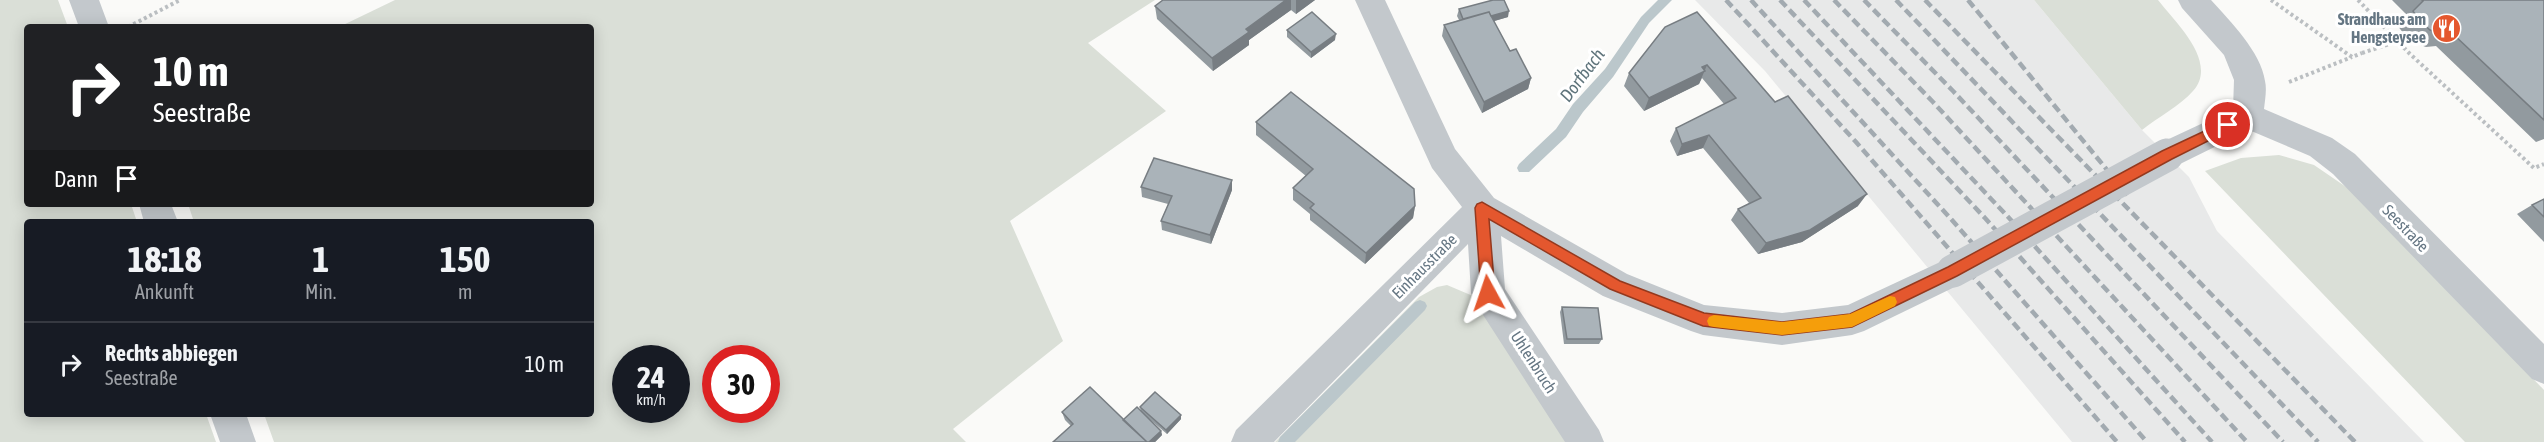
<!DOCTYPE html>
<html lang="de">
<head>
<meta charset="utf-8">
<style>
  body { margin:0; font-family:"Asap Condensed",sans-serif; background:#20242c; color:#f1f3f6; height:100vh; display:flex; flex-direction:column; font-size:22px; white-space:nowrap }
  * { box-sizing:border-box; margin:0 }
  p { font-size:20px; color:#9ea1a6 }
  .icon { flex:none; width:33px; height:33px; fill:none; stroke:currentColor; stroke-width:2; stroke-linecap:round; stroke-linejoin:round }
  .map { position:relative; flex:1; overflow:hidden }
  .details { position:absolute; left:24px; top:219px; width:570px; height:198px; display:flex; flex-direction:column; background:#171b24; border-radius:6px; box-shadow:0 3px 15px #0003 }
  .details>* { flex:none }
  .top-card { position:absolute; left:24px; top:24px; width:570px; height:183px; border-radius:6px; box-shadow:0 3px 15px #0003; background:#202124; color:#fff; overflow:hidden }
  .speed { position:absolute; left:612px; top:345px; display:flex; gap:12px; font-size:30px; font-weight:700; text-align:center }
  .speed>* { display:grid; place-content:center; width:78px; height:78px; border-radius:50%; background:#171b24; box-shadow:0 3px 15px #0003; line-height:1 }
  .speed small { font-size:15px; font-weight:400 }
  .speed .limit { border:9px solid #d22; background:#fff; color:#111 }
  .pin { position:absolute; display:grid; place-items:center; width:51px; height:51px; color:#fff; margin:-26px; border:3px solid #fff; border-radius:50%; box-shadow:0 2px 6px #0007 }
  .me { position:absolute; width:66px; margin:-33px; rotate:355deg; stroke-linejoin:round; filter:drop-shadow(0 0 4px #0008) }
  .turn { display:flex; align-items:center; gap:21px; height:126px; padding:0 30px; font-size:27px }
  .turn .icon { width:78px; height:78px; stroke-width:2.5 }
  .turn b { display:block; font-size:42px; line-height:51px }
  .then { display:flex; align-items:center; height:57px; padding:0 30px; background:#0003; gap:12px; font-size:22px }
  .eta { display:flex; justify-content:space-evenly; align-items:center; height:102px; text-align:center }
  .eta b { font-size:36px; font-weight:700; line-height:42px }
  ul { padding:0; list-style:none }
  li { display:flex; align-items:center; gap:18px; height:84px; padding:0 30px; border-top:2px solid #363941 }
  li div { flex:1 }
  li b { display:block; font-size:22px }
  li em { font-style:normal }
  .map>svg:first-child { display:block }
  .built { fill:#e8e9e9 }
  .green { fill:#dadfd7; fill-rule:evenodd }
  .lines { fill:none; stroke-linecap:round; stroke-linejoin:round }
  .stream { fill:#bbc7cb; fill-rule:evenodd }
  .path { stroke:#bbbfc2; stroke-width:4; stroke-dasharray:3 3; stroke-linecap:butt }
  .minor { fill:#c3c8cc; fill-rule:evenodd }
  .rail { stroke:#a2aab0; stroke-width:4.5; stroke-dasharray:9 4.5; stroke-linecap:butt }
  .path-bridge { stroke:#bbbfc2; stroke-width:4; stroke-dasharray:3 3; stroke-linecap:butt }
  .minor-bridge { stroke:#c3c8cc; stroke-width:33 }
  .wall { fill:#929a9f }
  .shaded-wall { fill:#777d82 }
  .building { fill:#aab3b9; stroke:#777d82; stroke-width:1.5 }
  .route { fill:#e4572e; stroke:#94391e; stroke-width:1.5 }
  .slow { fill:#f59e0b }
  .labels { text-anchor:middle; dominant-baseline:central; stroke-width:6; stroke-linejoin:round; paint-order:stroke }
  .poi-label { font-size:16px; font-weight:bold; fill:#657683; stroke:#fff; text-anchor:end }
  .street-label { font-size:16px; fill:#657683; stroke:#fff }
  .water-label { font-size:18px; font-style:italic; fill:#60757c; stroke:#fff }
</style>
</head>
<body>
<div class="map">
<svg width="2544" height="442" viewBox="0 0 2544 442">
  <rect width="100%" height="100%" fill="#fafaf8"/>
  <path class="built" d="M1695,0H2034L2142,130L2189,177L2217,231L2424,442H2072L1765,71Z"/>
  <path class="green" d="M0,0H58L68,27H27V204H131L137,222H27V414H206L216,442H0Z
    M395,0H1155L1088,43L1166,111L1010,221L1063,341L953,429L966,442H274L264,414H591V222H194L188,204H591V27H339ZM626,358H676V410H626ZM716,358H766V410H716Z
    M2034,0H2158C2175,22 2219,62 2193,91C2180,106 2158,117 2142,130Z
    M2279,155L2314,165L2352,191L2544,390V442H2465L2205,171L2241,158Z
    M1447,285L1473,296L1575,442H1275L1419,297L1437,287Z"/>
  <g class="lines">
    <path class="stream" d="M1658,0H1672L1649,23L1613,77L1583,112L1566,137L1529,172H1519L1517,168L1519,164L1556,129L1573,104L1605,69L1641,17Z
      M1420,300L1425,302L1427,306L1425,310L1295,442H1278L1280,437L1415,302Z"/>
    <path class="path" d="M2271,0L2352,57L2362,53
      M2358,0L2410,54L2534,168L2544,164
      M128,27L180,0
      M2289,82L2352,57"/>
    <path class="minor" d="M69,0H99L109,27H79Z
      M1355,0H1385L1455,149L1494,198L1627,274L1704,305L1782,313L1848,305L1953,256L1965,260L1970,271L1965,282L1864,331L1852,335L1782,345L1703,335L1691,331L1603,296L1501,236L1505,289L1599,430L1604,442H1565L1476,304L1471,293L1468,244L1274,442H1231L1236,430L1462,207L1432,168Z
      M2178,0H2211C2230,21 2261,52 2265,81C2267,89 2265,100 2264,109L2332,138L2355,154L2544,344V384L2532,379L2333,174L2310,156L2249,130L2178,165L2167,169L2156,165L2151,155L2156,145L2233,109L2234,80L2224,55L2182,8Z
      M139,204H171L178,222H144Z
      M210,414H246L256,442H220Z"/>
    <path class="rail" d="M1726,0L1856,142L2117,442
      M1751,0L1951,219L2147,442
      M1780,0L1985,218L2185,442
      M1804,0L2010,219L2212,442
      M1834,0L1933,102L2247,442
      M1864,0L1953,91L2283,442
      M1896,0L2318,442
      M1925,0L2355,442
      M1968,0L2130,198"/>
    <path class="path-bridge" d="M2362,53L2408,38"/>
    <path class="minor-bridge" d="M1953,271L2167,155"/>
  </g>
  <path class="wall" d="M1163,0H1315L1296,14L1291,10L1249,40V45L1213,71L1157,19L1155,6Z
    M2392,0H2544V139L2536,142L2436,46L2426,47L2415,43L2404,34L2397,25L2407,15Z
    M1459,9L1508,17L1494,21L1510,51L1531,78L1528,89L1482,113L1442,36L1444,25L1459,20L1457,16Z
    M1697,12L1858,206L1802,242L1758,254L1731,220L1738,209L1749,203L1703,148L1677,156L1670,141L1676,128L1724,104L1702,78L1699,84L1644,111L1624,86L1629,73Z
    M1287,30L1335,40L1311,58L1287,37Z
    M1256,122L1415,206L1413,218L1365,264L1310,220V214L1293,200V188L1306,176L1256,135Z
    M1141,187L1232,190L1211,244L1162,230L1161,221L1168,204L1142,197Z
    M2544,199V242L2517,214L2532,205Z
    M1562,307L1602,339L1599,344H1564L1560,312Z
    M1140,407L1181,419L1167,434L1141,412Z
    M1062,412L1123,420L1161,431L1162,435L1155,442H1053L1071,426L1065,420Z"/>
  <path class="shaded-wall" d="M1286,0H1291V10L1249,40V45L1213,71L1212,58L1246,29Z
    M1296,0H1315L1296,14Z
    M1509,11L1508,17L1464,30L1465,23Z
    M1336,34L1335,40L1311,58V52Z
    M1707,65L1699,84L1644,111L1649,98Z
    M1531,78L1528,89L1482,113L1484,102Z
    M1709,135L1703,148L1677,156L1682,144Z
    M1232,180V190L1211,244L1210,235Z
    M1867,194L1858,206L1802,242L1758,254L1766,243Z
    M1415,206L1413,218L1365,264L1366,253Z
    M1181,415V419L1167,434L1166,430Z
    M1161,431L1162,435L1155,442H1149Z"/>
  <path class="building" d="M1163,0H1286L1246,29L1249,32L1212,58L1155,6Z
    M1493,0H1504L1509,11L1491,16L1489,12L1463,19L1459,9Z
    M2422,0H2544V120L2452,33L2442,34L2430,30L2419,20L2413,11L2423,1Z
    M1312,12L1336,34L1311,52L1287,30Z
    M1489,12L1510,51L1516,49L1531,78L1484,102L1444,25Z
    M1697,12L1775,102L1788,96L1867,194L1810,230L1766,243L1738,209L1761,198L1709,135L1682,144L1676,128L1736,98L1707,65L1702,67L1705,71L1649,98L1629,73L1665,27Z
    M1291,92L1414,189L1415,206L1366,253L1310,208L1314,204L1293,188L1313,169L1256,122Z
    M1154,158L1232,180L1210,235L1161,221L1172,196L1141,187Z
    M2544,199V217L2532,205Z
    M1562,307L1598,308L1602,339H1567Z
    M1090,387L1147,442H1053L1073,424L1062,412Z
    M1155,392L1181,415L1166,430L1140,407Z
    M1137,407L1161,431L1149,442H1147L1123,420Z"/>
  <path class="route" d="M2228,120L2234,125L2232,129L2172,159L1957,276L1852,327L1782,335L1703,326L1610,289L1489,219L1495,293L1493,297L1488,299L1483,297L1481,293L1475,208L1477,204L1482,202L1620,281L1704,313L1782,322L1850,314L1948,267L2162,151Z"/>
  <path class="slow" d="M1890,296L1895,297L1897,302L1895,306L1852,327L1782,335L1714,327L1709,326L1707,321L1709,317L1714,315L1782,322L1850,314Z"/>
  <defs>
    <symbol id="restaurant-disc" viewBox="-11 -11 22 22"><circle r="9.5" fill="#e4572e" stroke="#fff"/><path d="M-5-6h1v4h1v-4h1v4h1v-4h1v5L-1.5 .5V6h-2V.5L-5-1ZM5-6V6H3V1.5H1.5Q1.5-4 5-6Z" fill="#fff"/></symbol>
  </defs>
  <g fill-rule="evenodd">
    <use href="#restaurant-disc" x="2430" y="12" width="33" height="33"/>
  </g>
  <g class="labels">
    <g class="poi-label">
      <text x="2426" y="19">Strandhaus am<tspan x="2426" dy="18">Hengsteysee</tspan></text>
    </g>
    <g class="street-label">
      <text transform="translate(2406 228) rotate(46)">Seestraße</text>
      <text transform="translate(1424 266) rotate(-45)">Einhausstraße</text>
      <text transform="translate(1534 362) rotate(57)">Uhlenbruch</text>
    </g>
    <g class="water-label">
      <text transform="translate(1582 75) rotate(-53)">Dorfbach</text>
    </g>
  </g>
</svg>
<div class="speed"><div>24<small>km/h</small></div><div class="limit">30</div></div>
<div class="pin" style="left:2228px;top:125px;background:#d93025"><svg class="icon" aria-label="arrive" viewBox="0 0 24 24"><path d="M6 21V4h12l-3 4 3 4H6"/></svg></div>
<svg class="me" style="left:1488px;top:293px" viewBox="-20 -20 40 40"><path d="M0-17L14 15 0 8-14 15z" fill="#e4572e" stroke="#fff" stroke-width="4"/></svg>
<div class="top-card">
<div class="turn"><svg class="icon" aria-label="right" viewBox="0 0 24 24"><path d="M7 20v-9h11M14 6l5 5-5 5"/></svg><div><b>10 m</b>Seestraße</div></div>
<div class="then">Dann<svg class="icon" aria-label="arrive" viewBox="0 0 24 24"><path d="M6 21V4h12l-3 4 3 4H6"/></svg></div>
</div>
<section class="details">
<div class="eta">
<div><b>18:18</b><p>Ankunft</p></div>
<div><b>1</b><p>Min.</p></div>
<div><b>150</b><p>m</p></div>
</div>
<ul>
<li><svg class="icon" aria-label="right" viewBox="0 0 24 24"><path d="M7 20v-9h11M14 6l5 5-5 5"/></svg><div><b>Rechts abbiegen</b><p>Seestraße</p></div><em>10 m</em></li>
</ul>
</section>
</div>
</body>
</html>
